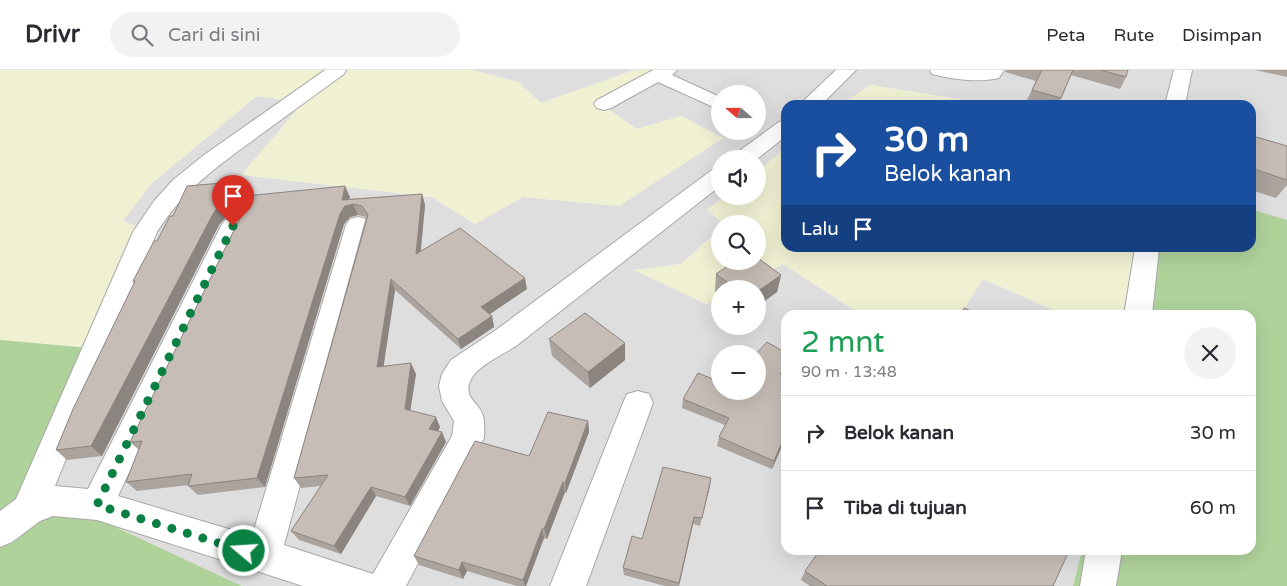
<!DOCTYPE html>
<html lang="id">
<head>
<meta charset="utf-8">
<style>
  body { margin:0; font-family:"Varela Round",sans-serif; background:#f2f2f3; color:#2b2b33; height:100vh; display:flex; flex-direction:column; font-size:19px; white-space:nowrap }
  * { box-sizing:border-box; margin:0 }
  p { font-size:16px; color:#7c7c81 }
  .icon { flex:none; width:28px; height:28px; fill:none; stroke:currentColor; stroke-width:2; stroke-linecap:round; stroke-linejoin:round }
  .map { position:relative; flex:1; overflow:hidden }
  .sheet { position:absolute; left:781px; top:240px; width:475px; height:245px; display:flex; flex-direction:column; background:#fff; border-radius:15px; box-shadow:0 5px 20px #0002 }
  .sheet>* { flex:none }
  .top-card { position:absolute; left:781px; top:30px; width:475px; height:152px; border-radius:15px; box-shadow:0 5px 20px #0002; background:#1a4fa0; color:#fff; overflow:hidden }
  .needle { width:32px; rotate:290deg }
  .controls { position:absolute; left:711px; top:15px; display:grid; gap:10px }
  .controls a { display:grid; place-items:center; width:55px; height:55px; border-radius:50%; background:#fff; box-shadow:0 5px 20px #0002; font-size:25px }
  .pin { position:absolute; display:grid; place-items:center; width:42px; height:42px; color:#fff; margin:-51px -21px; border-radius:50% 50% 50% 0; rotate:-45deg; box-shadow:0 0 5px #0007 }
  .pin .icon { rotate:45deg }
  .me { position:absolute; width:55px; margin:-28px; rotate:288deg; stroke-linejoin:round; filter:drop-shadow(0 0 4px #0008) }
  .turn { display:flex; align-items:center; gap:18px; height:105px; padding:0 20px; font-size:22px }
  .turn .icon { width:65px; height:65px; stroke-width:2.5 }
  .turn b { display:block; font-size:35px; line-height:42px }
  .then { display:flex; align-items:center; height:48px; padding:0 20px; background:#0003; gap:10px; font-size:19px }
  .round { display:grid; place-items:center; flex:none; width:52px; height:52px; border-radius:26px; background:#f2f2f3 }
  .overview { display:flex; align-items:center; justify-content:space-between; height:85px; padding:0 20px }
  h1 { font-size:30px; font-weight:600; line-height:38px; color:#1e9e55 }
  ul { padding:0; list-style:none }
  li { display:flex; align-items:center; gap:15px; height:75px; padding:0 20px; border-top:1px solid #e1e1e2 }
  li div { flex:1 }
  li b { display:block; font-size:19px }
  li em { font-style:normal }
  header { display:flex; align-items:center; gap:30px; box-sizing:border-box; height:70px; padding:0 25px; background:#fff; border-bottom:1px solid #e1e1e2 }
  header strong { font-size:24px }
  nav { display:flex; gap:28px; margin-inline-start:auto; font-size:18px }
  .search { width:350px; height:45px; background:#f2f2f3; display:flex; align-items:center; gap:12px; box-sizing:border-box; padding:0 18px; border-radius:28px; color:#7c7c81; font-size:19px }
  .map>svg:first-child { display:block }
  .residential { fill:#dfdede; fill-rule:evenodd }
  .farmland { fill:#f0f0d3 }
  .forest { fill:#afd29b }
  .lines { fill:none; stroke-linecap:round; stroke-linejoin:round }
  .minor-casing { stroke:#a8a8a8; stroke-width:2 }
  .minor { fill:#fff; fill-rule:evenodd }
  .wall { fill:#aba39d }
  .shaded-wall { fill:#8b847f }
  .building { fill:#c7bdb6; stroke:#8b847f }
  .route { stroke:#0b8043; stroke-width:9; stroke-dasharray:0 16.2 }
</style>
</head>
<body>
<header>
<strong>Drivr</strong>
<div class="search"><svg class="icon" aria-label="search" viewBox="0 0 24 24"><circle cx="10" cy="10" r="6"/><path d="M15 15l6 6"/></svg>Cari di sini</div>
<nav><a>Peta</a><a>Rute</a><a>Disimpan</a></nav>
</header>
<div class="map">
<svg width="1287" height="516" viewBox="0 0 1287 516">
  <rect width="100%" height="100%" fill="#f2eee8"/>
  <path class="residential" d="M472,0H634L541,33L518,12Z
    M670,0H1287V150L1251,139V35H997L871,15L840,35H786V78L758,101V89H720V126H725L708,140L725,154H720V159L681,194L635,200L706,234L720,227V256H758V219H735L783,194L862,245H786V480H1082L1073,516H242L36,420L155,163L123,151L152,113L257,26L303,32L242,105L432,127L475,154L523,127L619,136L723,68L681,46L637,59L606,38ZM720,24H758V61H720ZM720,284H758V321H720Z
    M983,209L1065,245H960Z"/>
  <path class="farmland" d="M0,0H472L518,12L541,33L634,0H670L606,38L637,59L681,46L723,68L619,136L523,127L475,154L432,127L241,105L303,33L257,26L152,113L123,151L155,163L101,279L0,270Z
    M871,15L962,30L997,35H840Z
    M786,78V178H1158L1141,245H1065L983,209L960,245H862L783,194L735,219H720V227L706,234L634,200L681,194L720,159V191H758V154H725L707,140L725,126H758V101Z"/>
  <path class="forest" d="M1251,139L1287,150V516H1073L1082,480H1251V245H1141L1158,178H1251Z
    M0,270L101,279L36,420L242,516H0Z"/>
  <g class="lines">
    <defs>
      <path id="minor" d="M325,0H346L344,4C316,24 288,45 260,65C218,96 185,118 157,162L55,416L88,419L221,156L225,150L233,148L241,150L245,156L118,426L252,466L346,155L350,149L358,147L366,149L370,155L284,475L373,504L452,366L454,351L442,331L439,316L442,304L451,290L496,260L712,100L720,98V116L516,276C501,286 460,302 470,326C472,330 476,334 479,338C486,347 484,357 484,368L406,516H303L97,450L53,446L40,451L12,472L0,477V441L16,429L133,162L154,131L173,110L204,85Z
        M653,0H677L672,5L720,27V40L658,12L611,38L604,40L597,38L594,34L597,30Z
        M836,0H856L821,35H799Z
        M930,0H1004L999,8C978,13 952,9 932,4Z
        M1174,0H1192L1185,35H1165Z
        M786,50V66L757,89H732L735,84L779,52Z
        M1135,178H1159L1152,245H1124Z
        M638,321L649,324L653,333L586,516H550L623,333L627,324Z
        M1086,480H1122L1116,516H1080Z"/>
    </defs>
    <use href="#minor" class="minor-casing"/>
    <use href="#minor" class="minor"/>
  </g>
  <path class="wall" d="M1006,0H1128L1126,7L1120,19L1071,5L1058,35H1039L1026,32L1036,11L1005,2Z
    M1255,0H1287V7Z
    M1253,66L1287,110V115L1276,128L1251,120V68Z
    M229,124L227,128L350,127L349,129L422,124L425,135L421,181L527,219L490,244L492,246L494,257L461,279L395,220L383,296L416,304L410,340L440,357L438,361L446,372L410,436L376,426L341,484L299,470L291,461L321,416L301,418L294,408L366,147L358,145L350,147L344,154L265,417L198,425L188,416L189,415L137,421L126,412L139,380L130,372L240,148L233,146L225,148L219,155L102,386L67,390L56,380L134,213L133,211L173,146Z
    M716,204L781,205L777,222L758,236V219H720V225L715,221Z
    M549,269L625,273V290L590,318L552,286Z
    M786,283V303L783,306L786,367L772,399L717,376L719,367L725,355L682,338L683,329L720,321Z
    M588,351L589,362L566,423L565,422L547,469L544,468L526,516H517L467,501L463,509L419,495L414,486L529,386Z
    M710,416L700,456L693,454L679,516H665L624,505L623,498L642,469Z
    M805,501L1053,516H810L801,510Z"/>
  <path class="shaded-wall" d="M222,113L229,124L223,136L227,135L233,146L225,148L219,155L102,386L91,376L216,129Z
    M345,116L350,127L348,136L353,134L358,145L350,147L344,154L265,417L257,408L342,130Z
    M422,124L425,135L419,195L416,184Z
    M781,205L777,222L758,236V221Z
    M525,208L527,219L484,248L481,237Z
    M391,209L395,220L382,307L377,297Z
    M492,246L494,257L461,279L458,269Z
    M625,273V290L590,318L588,302Z
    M411,293L416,304L409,349L405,339Z
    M786,296V303L778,313L780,304Z
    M436,347L440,357L434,369L429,359Z
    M588,351L589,362L566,423L565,413Z
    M442,362L446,372L410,436L405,427Z
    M786,363V367L772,399L774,391Z
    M711,408L710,416L700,456L702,448Z
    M563,412L565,422L547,469L544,459Z
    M371,417L376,426L341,484L334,476Z
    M694,447L693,454L679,516V513Z
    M542,459L544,468L526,516H525L523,510Z
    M462,492L467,501L463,509L459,500Z"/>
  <path class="building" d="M1042,0H1073L1061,28L1032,20Z
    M1101,0H1128L1126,7Z
    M1253,66L1287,76V110L1251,98V68H1252Z
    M222,113L216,129L345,116L342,130L422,124L416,184L460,158L525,208L481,237L492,246L458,269L391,209L377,297L411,293L405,339L436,347L429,359L442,362L405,427L371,417L334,476L291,461L328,405L294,408L368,145L362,136L353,134L345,136L340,144L257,408L188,416L192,404L126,412L142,371L130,372L241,146L236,138L227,135L218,137L213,144L91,376L56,380L73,339L135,211H133L154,171H157L170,146H173L187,116Z
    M758,188L781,205L758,221V219H737L716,204L735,191H758Z
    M964,238L980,245H961Z
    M585,243L625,273L588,302L549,269Z
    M767,272L786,283V296L780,304L786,308V363L774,391L719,367L729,348L683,329L698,303L720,312V321H758V284H756Z
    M548,342L588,351L565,413L563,412L544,459H542L523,510L462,492L459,500L414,486L475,371L529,386Z
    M663,397L711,408L702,448L694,447L679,513L623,498L632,466L642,469Z
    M820,480H1062L1068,483L1053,516H827L805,501Z"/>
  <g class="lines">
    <path class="route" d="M233,156L97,435L244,481"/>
  </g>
</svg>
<div class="controls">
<a><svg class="needle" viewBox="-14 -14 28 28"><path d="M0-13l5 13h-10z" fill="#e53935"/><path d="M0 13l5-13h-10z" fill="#7c7c81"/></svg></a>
<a><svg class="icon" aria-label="sound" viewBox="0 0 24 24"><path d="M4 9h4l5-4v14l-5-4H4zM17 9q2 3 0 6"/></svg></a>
<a><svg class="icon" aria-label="search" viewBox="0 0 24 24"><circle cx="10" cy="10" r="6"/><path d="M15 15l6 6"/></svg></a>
<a>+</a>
<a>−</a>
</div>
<div class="pin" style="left:233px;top:156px;background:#d93025"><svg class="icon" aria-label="arrive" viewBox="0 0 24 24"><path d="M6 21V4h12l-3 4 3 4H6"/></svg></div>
<svg class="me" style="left:244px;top:481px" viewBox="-20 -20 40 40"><circle r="17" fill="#0b8043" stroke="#fff" stroke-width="3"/><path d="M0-11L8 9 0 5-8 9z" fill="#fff"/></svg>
<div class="top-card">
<div class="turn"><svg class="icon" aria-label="right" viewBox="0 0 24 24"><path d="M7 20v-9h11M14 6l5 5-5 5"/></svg><div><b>30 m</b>Belok kanan</div></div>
<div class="then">Lalu<svg class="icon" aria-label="arrive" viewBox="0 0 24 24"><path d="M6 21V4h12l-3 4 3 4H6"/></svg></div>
</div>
<section class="sheet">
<div class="overview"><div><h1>2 mnt</h1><p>90 m · 13:48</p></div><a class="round"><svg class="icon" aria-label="close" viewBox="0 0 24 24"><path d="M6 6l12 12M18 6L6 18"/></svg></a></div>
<ul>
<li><svg class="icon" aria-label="right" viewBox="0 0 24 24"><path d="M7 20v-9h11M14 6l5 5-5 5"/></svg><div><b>Belok kanan</b></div><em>30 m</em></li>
<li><svg class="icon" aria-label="arrive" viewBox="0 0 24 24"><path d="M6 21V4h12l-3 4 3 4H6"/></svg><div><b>Tiba di tujuan</b></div><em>60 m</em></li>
</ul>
</section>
</div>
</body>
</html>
